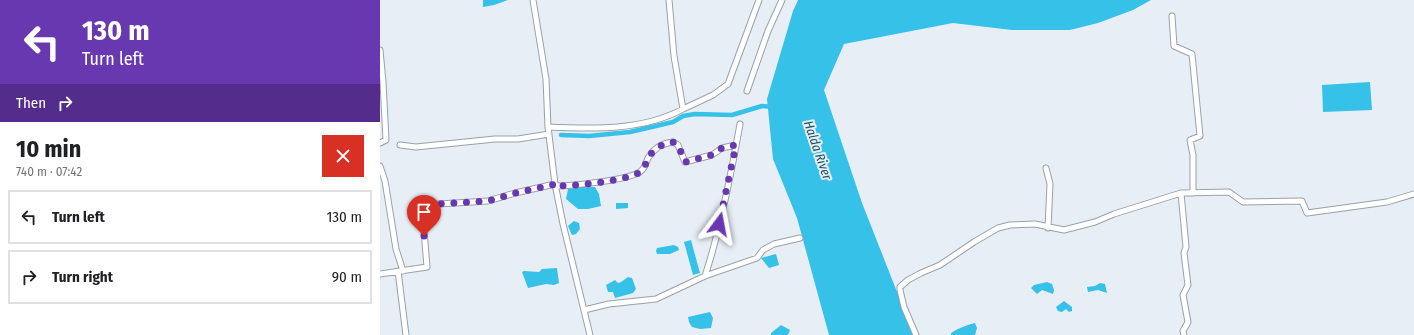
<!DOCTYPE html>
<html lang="en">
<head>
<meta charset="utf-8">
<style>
  body { margin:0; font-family:"Fira Sans Condensed",sans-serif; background:#f2f2f2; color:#202124; height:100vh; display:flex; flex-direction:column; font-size:15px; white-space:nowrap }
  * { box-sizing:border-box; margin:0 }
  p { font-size:13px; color:#757577 }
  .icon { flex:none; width:22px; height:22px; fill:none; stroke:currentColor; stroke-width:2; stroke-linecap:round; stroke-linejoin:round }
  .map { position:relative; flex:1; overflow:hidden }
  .drawer { display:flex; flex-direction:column; background:#fff; width:380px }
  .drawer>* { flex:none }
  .top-card { background:#6838b0; color:#fff; overflow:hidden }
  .pin { position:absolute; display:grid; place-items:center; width:34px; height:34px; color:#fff; margin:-41px -17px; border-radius:50% 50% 50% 0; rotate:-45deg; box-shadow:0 0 4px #0007 }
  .pin .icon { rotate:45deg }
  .me { position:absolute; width:44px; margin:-22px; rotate:13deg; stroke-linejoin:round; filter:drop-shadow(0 0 3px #0008) }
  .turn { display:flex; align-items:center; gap:14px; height:84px; padding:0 16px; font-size:18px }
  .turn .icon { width:52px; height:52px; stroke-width:2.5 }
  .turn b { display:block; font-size:28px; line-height:34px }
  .then { display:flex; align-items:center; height:38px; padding:0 16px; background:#0003; gap:8px; font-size:15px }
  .round { display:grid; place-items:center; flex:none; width:42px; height:42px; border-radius:0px; background:#f2f2f2 }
  .summary { display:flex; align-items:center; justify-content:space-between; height:68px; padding:0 16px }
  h1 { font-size:24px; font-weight:700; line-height:30px }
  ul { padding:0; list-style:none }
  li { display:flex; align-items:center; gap:12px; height:54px; margin:0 8px 6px; padding:0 8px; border:2px solid #e0e0e0; border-radius:0px }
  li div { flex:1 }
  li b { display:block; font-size:15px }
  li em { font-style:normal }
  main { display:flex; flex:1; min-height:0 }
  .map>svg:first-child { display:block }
  .water { fill:#35c1e8 }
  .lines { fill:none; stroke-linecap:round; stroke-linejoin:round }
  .canal { stroke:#35c1e8; stroke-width:4.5 }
  .minor-casing { stroke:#9aa1a7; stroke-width:7 }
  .minor { stroke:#fff; stroke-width:5 }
  .route { stroke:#6838b0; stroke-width:7; stroke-dasharray:0 12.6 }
  .labels { text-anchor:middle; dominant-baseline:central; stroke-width:4; stroke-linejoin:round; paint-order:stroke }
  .water-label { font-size:13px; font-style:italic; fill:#1a5162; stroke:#e7eef5 }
</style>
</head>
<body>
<main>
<section class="drawer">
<div class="top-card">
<div class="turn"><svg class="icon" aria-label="left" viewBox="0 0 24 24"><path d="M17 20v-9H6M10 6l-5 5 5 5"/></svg><div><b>130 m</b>Turn left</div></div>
<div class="then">Then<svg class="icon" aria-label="right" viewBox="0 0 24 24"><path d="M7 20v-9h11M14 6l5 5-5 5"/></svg></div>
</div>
<div class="summary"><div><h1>10 min</h1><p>740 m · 07:42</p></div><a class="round" style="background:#d93025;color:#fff"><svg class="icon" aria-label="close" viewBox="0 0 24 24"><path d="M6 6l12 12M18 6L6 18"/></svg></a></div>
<ul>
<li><svg class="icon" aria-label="left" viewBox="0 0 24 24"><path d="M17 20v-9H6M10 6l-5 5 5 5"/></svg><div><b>Turn left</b></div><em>130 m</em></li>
<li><svg class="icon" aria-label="right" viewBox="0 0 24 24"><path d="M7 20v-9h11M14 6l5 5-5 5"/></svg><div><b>Turn right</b></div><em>90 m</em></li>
</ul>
</section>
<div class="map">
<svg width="1034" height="335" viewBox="0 0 1034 335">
  <rect width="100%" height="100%" fill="#e7eef5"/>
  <path class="water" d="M103,0H128L114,5L103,7Z
    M418,0H771L753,10L718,23L690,30H632L573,23L464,44L444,90L482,203L534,335H449L417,218L393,159L387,99L413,11Z
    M990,82L992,110L943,112L942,85Z
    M199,187H215L219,194L221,206L208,209H198L186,199L188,189Z
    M236,203H248V208L236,209Z
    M194,221L199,223L200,229L196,234L192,235L188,226Z
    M311,240L320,273L313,275L304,242Z
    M294,245L298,247L299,250L290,254H277L276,251L277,248Z
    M396,254L399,265L389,268L381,258Z
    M177,268L179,283L174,285L166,284L148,288L142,272L144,271L159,272L162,269Z
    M248,277L252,278L256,289L253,293L235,298L233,292H228L226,285L235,280L238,283L241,282Z
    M667,282L672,284L674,290L673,294L662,290L657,294L651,288L654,285Z
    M720,283L725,284L727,293L718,290L708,292L707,287L715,286Z
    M684,301L692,307V311L689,312L686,309L682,312L678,311L676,307Z
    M330,312L333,318L331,328L320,329L312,327L309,322L308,317Z
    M595,323L597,328L595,335H571V333C579,328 586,325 595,323Z
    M401,325L410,330L408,335H391V333Z"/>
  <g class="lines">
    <path class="canal" d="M181,135L209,136L250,132L293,122L303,116L315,114L352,115L382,106L393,107"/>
    <defs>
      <path id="minor" d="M153,0L166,79L168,127L175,184L183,224L210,335
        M792,16L794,46L812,54L820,136L810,140L813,155V193
        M0,50L3,82L6,140L0,143
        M367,91L388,31L402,0
        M303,109L333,95L348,84L379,0
        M168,127C212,129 263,131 303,109L294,56L289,0
        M20,145L36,147L115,139H138L169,134
        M0,166L5,181L16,249L23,271
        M666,168L670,184L668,228
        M176,186C191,186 251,180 261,171C265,168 266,162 268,158C274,148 283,143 293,142L298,145L305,162L332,155L342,148L356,145
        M801,193L806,247L804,253L808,285L803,295L808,322L803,331L804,335
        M18,271L26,335
        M0,274L47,267L42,205L108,201L135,193L175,184
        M325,276L377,258L383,250L394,244L420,238
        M204,310L229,304L276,299L325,276C341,227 351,175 360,124
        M536,335L524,307L520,290V287L528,280L541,273L560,265L594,242L618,228L630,225L655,224L684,230L715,222L734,214L801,193L849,192L863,202L922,201L927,213L1007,202L1034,194"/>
    </defs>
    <use href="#minor" class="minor-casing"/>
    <use href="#minor" class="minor"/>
  </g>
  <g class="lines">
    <path class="route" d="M44,236L42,205L108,201L136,193L176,184V186C191,186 251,181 261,171C265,168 266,162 268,158C274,148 283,143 293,142L298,145L305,162L332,155L342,148L356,145L339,224"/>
  </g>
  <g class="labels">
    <g class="water-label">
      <text transform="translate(438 150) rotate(71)">Halda River</text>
    </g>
  </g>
</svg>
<div class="pin" style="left:44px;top:236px;background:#d93025"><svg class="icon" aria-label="arrive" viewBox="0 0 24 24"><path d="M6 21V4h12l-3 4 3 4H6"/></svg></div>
<svg class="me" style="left:339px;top:224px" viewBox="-20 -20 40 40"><path d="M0-17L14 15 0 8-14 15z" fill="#6838b0" stroke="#fff" stroke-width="4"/></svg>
</div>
</main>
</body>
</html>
